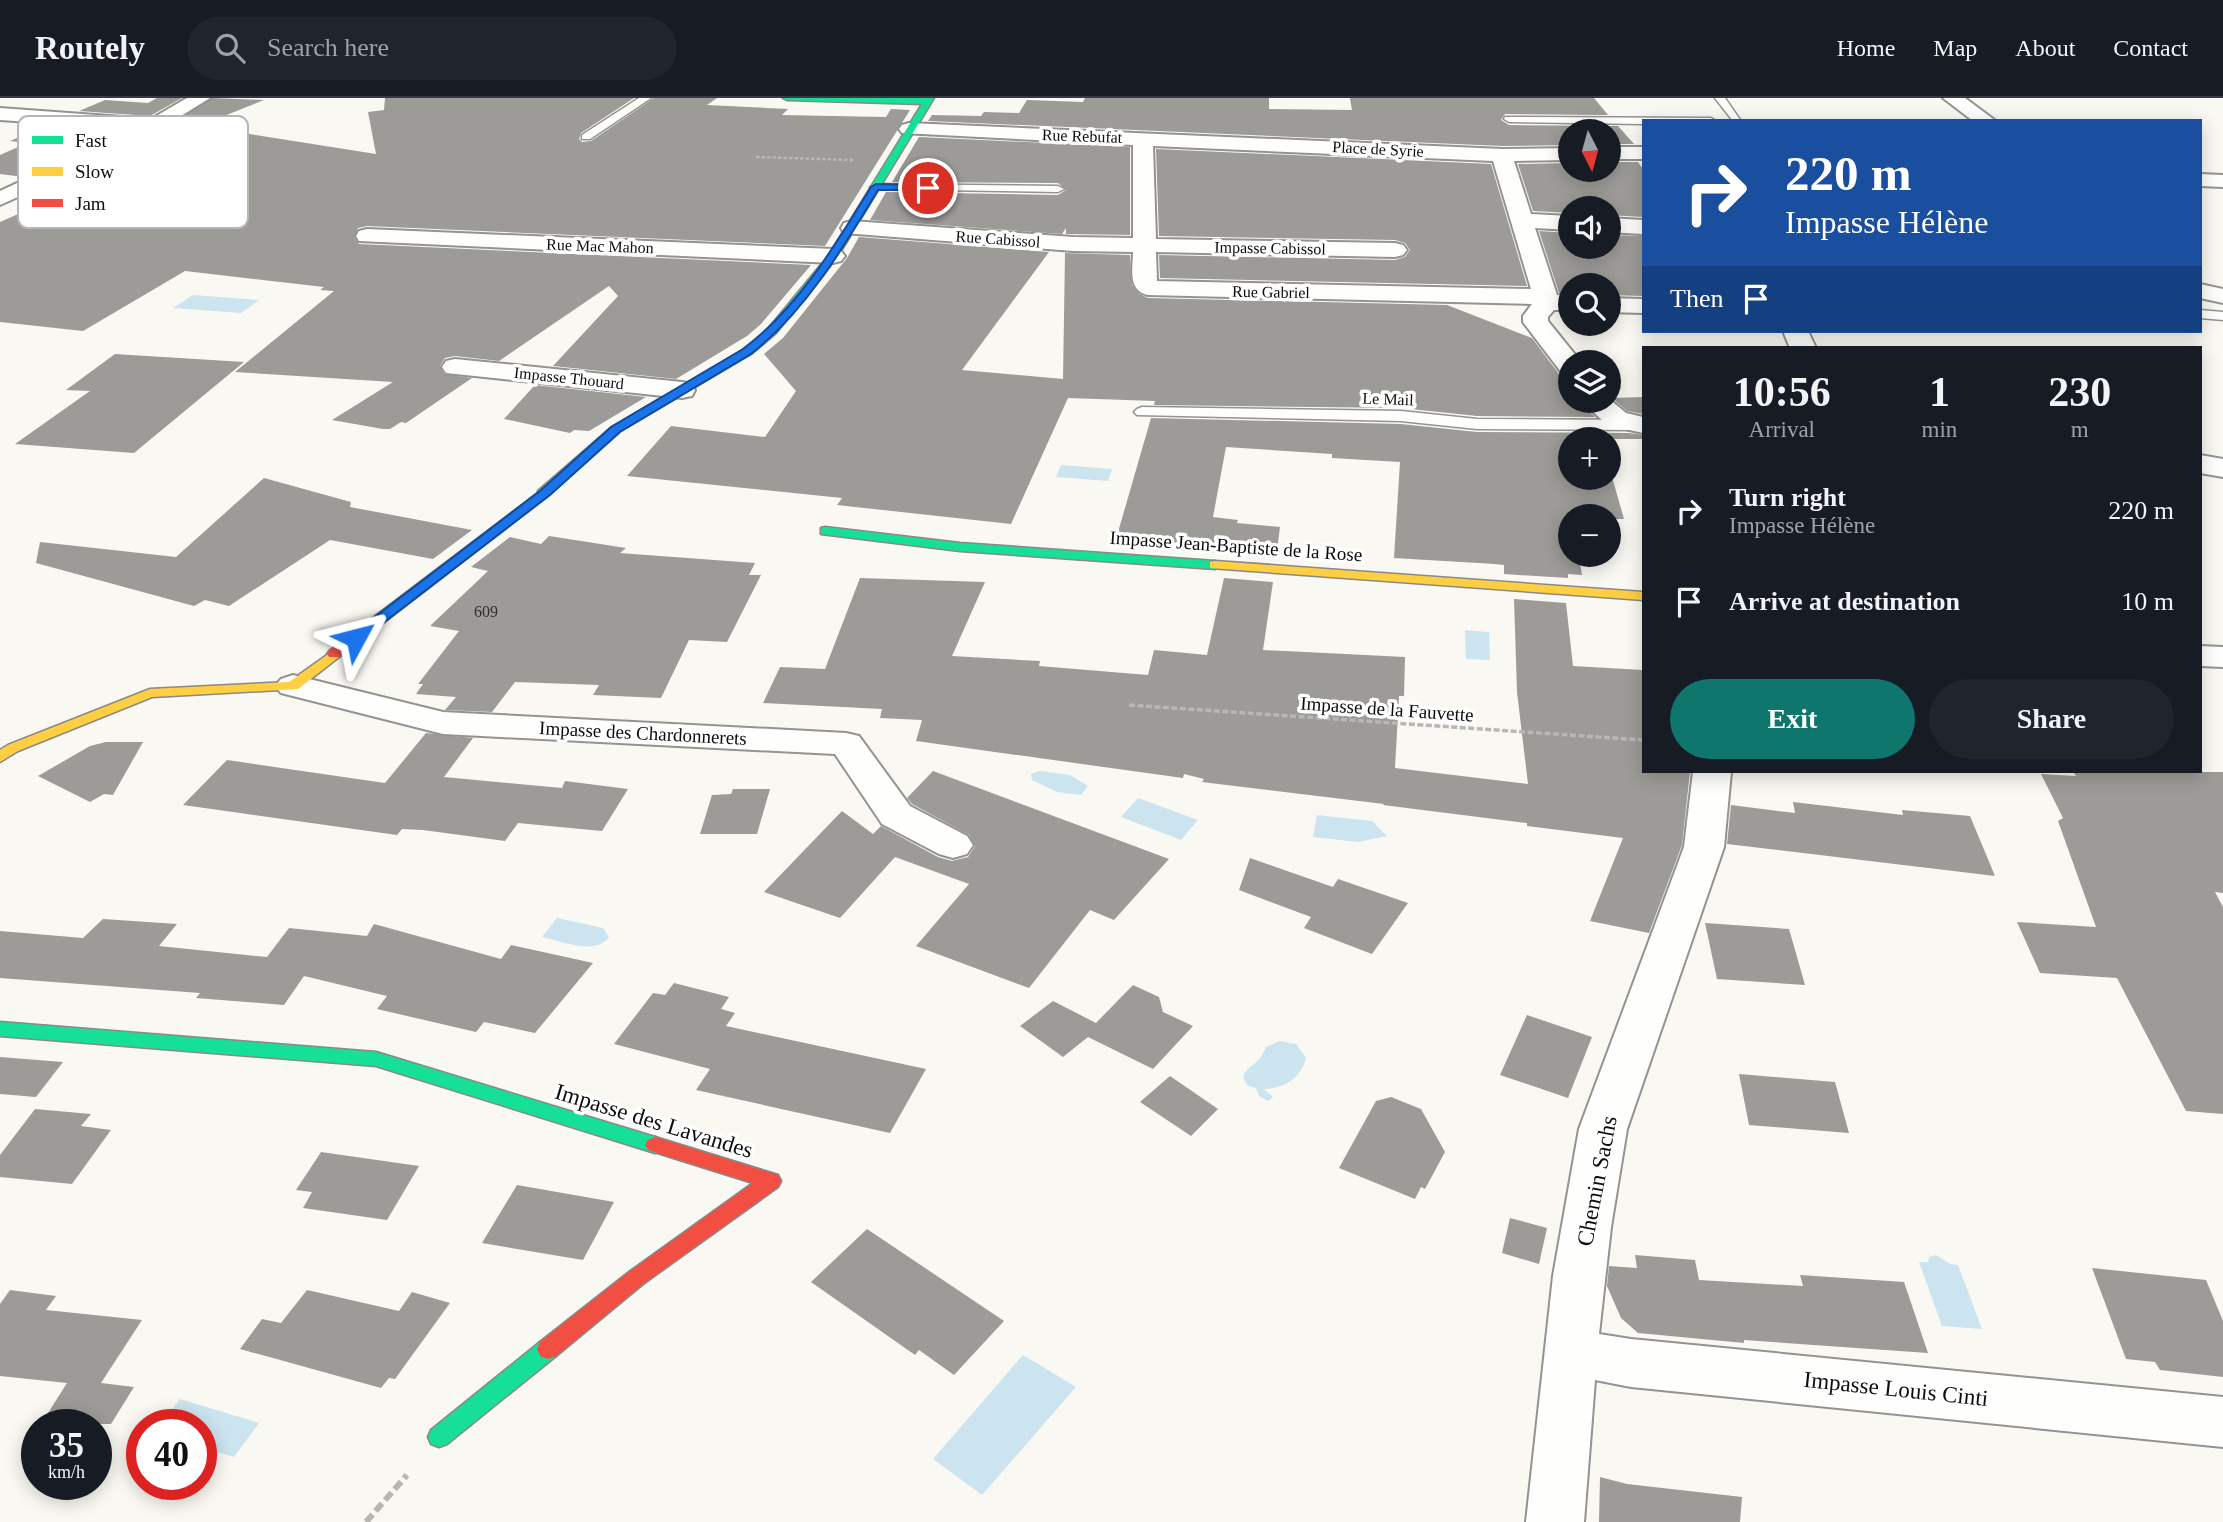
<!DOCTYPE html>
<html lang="en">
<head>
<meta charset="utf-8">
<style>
  body { margin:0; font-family:Georgia,serif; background:#20242c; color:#f1f3f6; height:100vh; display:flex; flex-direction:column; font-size:26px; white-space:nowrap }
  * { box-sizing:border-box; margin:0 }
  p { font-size:23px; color:#9ea1a6 }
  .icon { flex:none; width:38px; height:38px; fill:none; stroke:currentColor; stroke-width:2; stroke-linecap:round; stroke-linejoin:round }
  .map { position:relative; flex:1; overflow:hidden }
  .side { position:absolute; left:1642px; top:248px; width:560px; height:427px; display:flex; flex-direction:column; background:#171b24; border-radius:0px; box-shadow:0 4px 18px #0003 }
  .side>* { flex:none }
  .hud { position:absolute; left:1642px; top:21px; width:560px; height:214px; border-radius:0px; box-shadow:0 4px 18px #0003; background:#1a4fa0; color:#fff; overflow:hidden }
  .needle { width:46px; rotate:174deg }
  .tools { position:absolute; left:1558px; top:21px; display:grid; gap:14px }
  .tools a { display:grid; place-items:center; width:63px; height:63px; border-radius:50%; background:#171b24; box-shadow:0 4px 18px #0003; font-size:35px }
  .speed { position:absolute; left:21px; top:1311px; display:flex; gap:14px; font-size:35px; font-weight:700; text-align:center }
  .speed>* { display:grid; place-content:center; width:91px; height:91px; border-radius:50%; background:#171b24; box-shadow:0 4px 18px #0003; line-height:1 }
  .speed small { font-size:18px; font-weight:400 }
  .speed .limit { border:10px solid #d22; background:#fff; color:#111 }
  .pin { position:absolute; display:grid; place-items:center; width:60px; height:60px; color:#fff; margin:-30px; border:4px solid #fff; border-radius:50%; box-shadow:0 2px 7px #0007 }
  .me { position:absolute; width:77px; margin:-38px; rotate:52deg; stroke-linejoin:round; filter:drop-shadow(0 0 5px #0008) }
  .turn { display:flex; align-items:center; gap:24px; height:147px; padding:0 28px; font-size:32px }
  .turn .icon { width:91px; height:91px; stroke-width:2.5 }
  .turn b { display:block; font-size:49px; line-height:60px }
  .then { display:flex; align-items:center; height:66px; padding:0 28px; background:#0003; gap:14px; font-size:26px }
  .eta { display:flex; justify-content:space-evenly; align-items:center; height:119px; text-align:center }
  .eta b { font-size:42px; font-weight:600; line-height:49px }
  .cta { display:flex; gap:14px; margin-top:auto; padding:14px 28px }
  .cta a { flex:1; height:80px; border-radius:42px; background:#0f766e; color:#fff; font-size:28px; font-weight:600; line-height:80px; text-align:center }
  .cta a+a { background:#20242c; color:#f1f3f6 }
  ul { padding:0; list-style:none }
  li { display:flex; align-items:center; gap:21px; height:91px; padding:0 28px }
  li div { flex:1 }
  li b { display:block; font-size:26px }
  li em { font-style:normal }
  header { display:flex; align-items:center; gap:42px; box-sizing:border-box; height:98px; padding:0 35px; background:#171b24; border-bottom:2px solid #363941 }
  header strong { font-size:33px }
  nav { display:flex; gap:38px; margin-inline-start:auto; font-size:24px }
  .search { width:490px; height:63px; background:#20242c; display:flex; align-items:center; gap:18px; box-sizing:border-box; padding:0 24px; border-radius:38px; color:#9ea1a6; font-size:26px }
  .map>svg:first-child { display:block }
  .water { fill:#cce4f0 }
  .building { fill:#9d9b97 }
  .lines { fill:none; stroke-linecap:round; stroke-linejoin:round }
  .lane-casing { stroke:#949390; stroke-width:3 }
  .street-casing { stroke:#949390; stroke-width:4 }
  .fast-casing { stroke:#8a8987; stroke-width:3 }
  .slow-casing { stroke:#8a8987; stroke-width:3 }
  .jam-casing { stroke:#8a8987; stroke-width:3 }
  .path-far2 { stroke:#b8b7b6; stroke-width:2.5; stroke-dasharray:3.5 2; stroke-linecap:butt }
  .path-far1 { stroke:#b8b7b6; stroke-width:3.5; stroke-dasharray:6 2.5; stroke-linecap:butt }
  .path { stroke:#b8b7b6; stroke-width:6; stroke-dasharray:10 4.5; stroke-linecap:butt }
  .lane { fill:#fefefd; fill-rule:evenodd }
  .street { fill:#fefefd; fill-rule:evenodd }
  .fast { fill:#16e098; fill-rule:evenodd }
  .slow { fill:#ffcf43; fill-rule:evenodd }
  .jam { fill:#f24e42; fill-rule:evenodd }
  .route { fill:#1a73e8; stroke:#114b97; stroke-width:2 }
  .labels { text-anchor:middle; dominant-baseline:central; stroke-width:7; stroke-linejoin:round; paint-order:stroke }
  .far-street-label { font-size:16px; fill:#0d0d0d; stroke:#fff }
  .number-label { font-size:16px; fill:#313030 }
  .street-label { font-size:19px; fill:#0d0d0d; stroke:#fff }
  .near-street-label { font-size:23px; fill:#0d0d0d; stroke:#fff }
  .key { fill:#fff; stroke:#b6b6b6; stroke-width:2 }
  .key-label { font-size:19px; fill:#0d0d0d }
</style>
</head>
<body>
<header>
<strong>Routely</strong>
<div class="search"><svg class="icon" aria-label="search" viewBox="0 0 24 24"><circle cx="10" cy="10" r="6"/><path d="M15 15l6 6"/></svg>Search here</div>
<nav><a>Home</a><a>Map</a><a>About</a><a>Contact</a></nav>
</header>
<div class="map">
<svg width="2223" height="1424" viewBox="0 0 2223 1424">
  <rect width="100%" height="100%" fill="#faf8f2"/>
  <path class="water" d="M193,197L259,202L241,215L173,210Z
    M1061,367L1112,371L1108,383L1056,379Z
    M1465,532L1489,534L1490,562L1466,561Z
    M1040,673L1070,677L1088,688L1081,697L1057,694L1032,682L1031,676Z
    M1138,700L1198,722L1181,742L1121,719Z
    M1317,717L1372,723L1387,738L1358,744L1313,739Z
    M557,820L603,830L609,839C595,858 562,843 542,839Z
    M1280,943L1296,946L1306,960C1300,981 1285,990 1264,991L1273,999L1268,1003L1259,998L1256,990L1247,987L1243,979C1248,966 1259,968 1266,949Z
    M1936,1157L1950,1166L1958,1167L1982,1231L1942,1228L1919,1164H1928L1929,1159Z
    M1023,1257L1076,1289L982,1397L933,1361Z
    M180,1301L259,1325L234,1359L201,1349V1326H160Z"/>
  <path class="building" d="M157,0H182L150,18L79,13L105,2L148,5Z
    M212,0L264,2L199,28L376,56L368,14L384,12L385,0H634L581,35L579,41L582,44L591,43L654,0H717L707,7L788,11L782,17L886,19L891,11L910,12L825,148L367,128L358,130L354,139L359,146L811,167L761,226L747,238L676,281L553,268L618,198L609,188L499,263L455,258L445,260L440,268L444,276L472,280L406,325L401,324L390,331H383L332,322L393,284L235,274L334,193L320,192L324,189L185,173L83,233L0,224V124L87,86L60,83L135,49Z
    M1085,0H1269V11L1352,12L1350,0H1594L1608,17L1505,16L1501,22L1509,27L1618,28L1634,46H1608V33H1570V47L1502,48L928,23L932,17L981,18L984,14L1019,15L1027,2L1083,4Z
    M45,28L123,33L24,79L0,76V57L27,45L10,43Z
    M919,39L1130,49V137L1066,136V130L1062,136L870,122L886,94L1058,97L1066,92L1058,85L892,84Z
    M1156,51L1491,66L1527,188L1160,180L1159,157L1395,162L1405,159L1410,152L1405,145L1395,142L1159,138Z
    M1608,64H1638L1643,71V119L1608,117V110H1570V115L1533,113L1518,66L1570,65V72H1608Z
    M1539,133L1570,135V149H1608V137L1643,138V198L1608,197V187H1570V195H1559Z
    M859,139L1049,154L962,272L1063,281L1065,155L1130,157L1132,187L1140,196L1148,200L1447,207L1532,240L1559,276L1570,280V303H1579L1595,319L1477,318L1401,310L1154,307L1155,303L1068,300L1011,426L837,407L842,400L627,378L671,328L765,339L796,293L764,256L783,240L847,160Z
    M115,256L244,264L134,355L15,346L90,293L66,292Z
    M535,287L646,299L589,333L574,332L570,335L504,321Z
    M1643,299V316L1627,313L1612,300Z
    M1151,320L1401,326L1477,334L1629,335L1643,337V341H1570V380H1608V365L1624,421H1608V418H1570V457H1579L1582,477L1568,476V480L1504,476V467L1495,466L1394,460L1400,364L1332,360V356L1226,349L1213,419L1238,422L1237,425L1280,429L1276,460L1229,456L1232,444L1228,456L1114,448Z
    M264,380L351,404L350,409L472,432L433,461L330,442L229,508L205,502L194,508L36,465L40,444L176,459Z
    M549,438L626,450L620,455L755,465L749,477H761L727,544L689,542L661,600L593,597L599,587L515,584L492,614L445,612L456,599L416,596L423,586H418L459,533L430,528L488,473L471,469L510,439L541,446Z
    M860,480L985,484L952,558L1040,563L1039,568L1148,577L1154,552L1207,557L1224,480L1273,484L1263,552L1405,559L1404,598H1399L1395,670L1528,686L1517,594L1514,501L1566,505L1573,568L1643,572V674H1690L1682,747L1649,835L1590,823L1623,740L1527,728V725L1383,707L1384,706L1202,684L1204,681L1184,676L1183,680L916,643L922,622L880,620L882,611L763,605L780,569L825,571Z
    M426,635L473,640L444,679L562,690L565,683L628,691L602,733L518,725L505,743L423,732L402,731L397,737L183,707L227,662L385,685Z
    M106,644H143L113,697L104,696L90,704L38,678L90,648Z
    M933,673L1169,761L1114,822L1090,812L1029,890L916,848L969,786L895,759L840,820L764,794L842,713L873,736L881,728L938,759L952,763L968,759L975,748L969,737L912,706L907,700Z
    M2073,674H2223V795L2215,794L2223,809V1016L2186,1013L2117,880L2040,875L2017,824L2096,829L2058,723L2063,720L2041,676L2076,678Z
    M733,691H770L757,736H700L712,697L731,696Z
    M1793,704L1903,717L1902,712L1970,718L1995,778L1727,746L1731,707L1795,715Z
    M1250,760L1333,789L1338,781L1408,805L1372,856L1304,830L1311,819L1239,792Z
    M103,821L177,826L159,848L267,859L289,830L367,838L374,826L501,861L511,847L593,865L535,935L484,924L476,934L377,911L387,898L304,878L284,907L196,900L200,895L0,880V833L83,840Z
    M1705,825L1789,831L1805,887L1717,881Z
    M674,885L729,899L721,911L735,915L726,928L926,971L890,1035L696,992L710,971L614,946L653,895L665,897Z
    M1133,887L1159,899L1163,914L1193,928L1153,971L1088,939L1063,959L1020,928L1053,903L1096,925Z
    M1527,917L1592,939L1568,1000L1500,977Z
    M0,959L63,964L36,999L0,996Z
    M1739,976L1835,984L1849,1035L1749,1027Z
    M1170,978L1218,1011L1191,1038L1140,1004Z
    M1391,999L1421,1011L1445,1054L1425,1091L1421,1089L1415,1101L1339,1070L1376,1003Z
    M35,1011L91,1016L81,1028L111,1032L72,1086L0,1079V1057Z
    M321,1054L419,1068L387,1122L303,1110L312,1094L296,1092Z
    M517,1087L614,1104L583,1162L482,1145Z
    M1510,1120L1547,1130L1539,1166L1502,1155Z
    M867,1131L1004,1223L954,1277L919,1252L915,1257L811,1184Z
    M1635,1157L1695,1162L1699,1182L1803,1188L1800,1177L1904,1184L1928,1255L1744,1242V1245L1638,1235L1621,1220L1607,1188L1609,1168L1637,1170Z
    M2092,1170L2206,1182L2223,1223V1279L2160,1272L2155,1264L2126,1261Z
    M10,1192L56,1198L46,1212L142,1222L101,1285L134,1289L111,1326H41L67,1285L0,1278V1206Z
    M307,1192L399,1213L412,1194L450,1205L395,1281L389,1280L381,1290L240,1251L262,1221L281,1225Z
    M1600,1379L1627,1386L1742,1399L1740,1424H1599Z"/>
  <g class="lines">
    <defs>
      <path id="lane" d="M639,0H651L590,41H582V37Z
        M1715,0H1725L1741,23H1733Z
        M1505,19L1711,20L1716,23H1643V26L1509,24L1504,21Z
        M876,86L1058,88L1064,91L1058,94L872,91L870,89Z
        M2200,212L2223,214V222L2200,220Z
        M1142,309L1401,313L1477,321L1632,322L1640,327L1632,332L1477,331L1401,323L1137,317L1134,314L1137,311Z"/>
      <path id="street" d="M187,0H210L134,47L0,107V93L133,31L0,22V10L151,21Z
        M1943,0H1965L1996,23H1973Z
        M909,25L1502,51L1570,50V62L1514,63L1531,116L1570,118V132L1535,130L1557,197L1570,198V212H1554L1548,219V223L1581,264H1570V276L1561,274L1523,224V218L1532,206L1148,197C1127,192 1133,171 1133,154L1073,153L844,135L841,130L844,125L852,123L1073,139L1133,140V47L902,35L899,31L902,27ZM1153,48L1493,63L1531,191L1157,183L1156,154L1395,159L1403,157L1407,152L1403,147L1395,145L1156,141Z
        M1608,49H1643V61H1608Z
        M2200,76L2223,77V89L2200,88Z
        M1608,120L1643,122V136L1608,134Z
        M367,131L833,151L841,153L845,158L841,163L833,165L359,143L356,138L359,133Z
        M2200,186L2223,191V205L2200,200Z
        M1608,200L1643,201V215L1608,214Z
        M1783,233H1808L1816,250H1790Z
        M455,261L682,284L692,286L695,292L692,298L682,300L446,275L442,269L446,263Z
        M1608,300L1626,315L1643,319V335L1607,327L1582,303H1608Z
        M2200,357L2223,361V379L2200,375Z
        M2200,548L2223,549V569L2200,568Z
        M293,577L443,614L846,635L859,638L910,708L967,738L973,747L967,756L953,760L939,756L882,726L835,656L443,636L281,595L275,588L281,581Z
        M1693,674H1731L1724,749L1627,1031L1611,1129L1599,1236L1631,1241L2223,1299V1349L1631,1289L1595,1282L1584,1424H1526L1553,1178L1579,1031L1684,749Z"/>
      <path id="fast" d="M783,0H934L838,158L776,235L751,256L620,333L546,399H538V393L612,329L743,252L768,231L829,157L922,6L787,2Z
        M825,429L960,445L1215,463L1221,467L1215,471L960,453L821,436V430Z
        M0,924L376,954L655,1039L662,1042L665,1047L662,1052L655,1055L376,968L0,938Z
        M548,1241L556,1244L559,1251L556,1258L447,1346L439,1349L431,1346L428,1339L431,1332L540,1244Z"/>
      <path id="slow" d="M1215,463L1643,494V502L1210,470V464Z
        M334,552L341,556L339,559L298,591L152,599L18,653L0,664V652L8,647L150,591L289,584Z"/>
      <path id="jam" d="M542,392L548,396L546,399L339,559H329L327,556L329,553Z
        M655,1039L778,1077L781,1083L778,1089L643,1186L556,1258L548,1261L540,1258L537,1251L540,1244L629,1174L753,1085L648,1052L645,1047L648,1042Z"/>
    </defs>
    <use href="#lane" class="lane-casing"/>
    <use href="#street" class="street-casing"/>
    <use href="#fast" class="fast-casing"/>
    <use href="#slow" class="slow-casing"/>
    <use href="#jam" class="jam-casing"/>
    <path class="path-far2" d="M756,59L853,62"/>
    <path class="path-far1" d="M1129,607L1643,642"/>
    <path class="path" d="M366,1424L407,1377"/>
    <use href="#lane" class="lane"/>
    <use href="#street" class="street"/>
    <use href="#fast" class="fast"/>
    <use href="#slow" class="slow"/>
    <use href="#jam" class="jam"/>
  </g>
  <path class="route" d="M876,86L928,87L932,90L928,92H878C844,149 804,215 751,256L620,334L550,397L361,542H351V537L541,392L611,329L743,251C798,210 836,146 871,89Z"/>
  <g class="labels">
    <g class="far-street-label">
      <text transform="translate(1082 38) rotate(2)">Rue Rebufat</text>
      <text transform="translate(1378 51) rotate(3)">Place de Syrie</text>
      <text transform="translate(998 141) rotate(4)">Rue Cabissol</text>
      <text transform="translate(600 148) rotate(2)">Rue Mac Mahon</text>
      <text transform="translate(1270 150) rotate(1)">Impasse Cabissol</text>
      <text transform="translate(1271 194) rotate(1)">Rue Gabriel</text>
      <text transform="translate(569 280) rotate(6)">Impasse Thouard</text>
      <text transform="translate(1388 301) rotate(2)">Le Mail</text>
    </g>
    <g class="number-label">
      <text x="486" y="513">609</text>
    </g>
    <g class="street-label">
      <text transform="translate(1236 448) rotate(4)">Impasse Jean-Baptiste de la Rose</text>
      <text transform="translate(1387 611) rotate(4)">Impasse de la Fauvette</text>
      <text transform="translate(643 635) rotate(3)">Impasse des Chardonnerets</text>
    </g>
    <g class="near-street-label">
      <text transform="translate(654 1023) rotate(17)">Impasse des Lavandes</text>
      <text transform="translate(1597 1083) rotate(-79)">Chemin Sachs</text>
      <text transform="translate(1896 1291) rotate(6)">Impasse Louis Cinti</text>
    </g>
  </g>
  <rect x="18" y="18" width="230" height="112" rx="10" class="key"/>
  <rect x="32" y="38" width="31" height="8" fill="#16e098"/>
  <rect x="32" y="69" width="31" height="9" fill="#ffcf43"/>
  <rect x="32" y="101" width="31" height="8" fill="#f24e42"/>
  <g class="key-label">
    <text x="75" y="49">Fast</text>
    <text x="75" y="80">Slow</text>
    <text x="75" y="112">Jam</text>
  </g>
</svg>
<div class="tools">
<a><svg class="needle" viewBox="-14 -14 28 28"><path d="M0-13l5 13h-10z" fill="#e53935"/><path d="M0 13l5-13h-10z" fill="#9ea1a6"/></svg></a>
<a><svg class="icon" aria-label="sound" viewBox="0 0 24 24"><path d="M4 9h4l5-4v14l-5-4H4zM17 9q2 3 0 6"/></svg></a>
<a><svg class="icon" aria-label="search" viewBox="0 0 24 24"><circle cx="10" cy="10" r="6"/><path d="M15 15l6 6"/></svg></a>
<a><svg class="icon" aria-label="layers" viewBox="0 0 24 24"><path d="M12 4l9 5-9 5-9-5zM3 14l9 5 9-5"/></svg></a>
<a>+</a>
<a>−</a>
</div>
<div class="speed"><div>35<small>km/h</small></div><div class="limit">40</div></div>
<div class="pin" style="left:928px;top:90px;background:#d93025"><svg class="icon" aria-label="arrive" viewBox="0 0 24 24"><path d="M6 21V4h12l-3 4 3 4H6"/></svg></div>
<svg class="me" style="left:356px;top:540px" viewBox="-20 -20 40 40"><path d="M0-17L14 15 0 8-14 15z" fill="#1a73e8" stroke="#fff" stroke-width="4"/></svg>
<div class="hud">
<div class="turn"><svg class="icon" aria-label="right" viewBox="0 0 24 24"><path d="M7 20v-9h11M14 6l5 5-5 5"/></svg><div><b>220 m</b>Impasse Hélène</div></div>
<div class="then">Then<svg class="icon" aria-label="arrive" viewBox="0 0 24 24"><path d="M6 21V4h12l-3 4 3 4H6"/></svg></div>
</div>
<section class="side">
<div class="eta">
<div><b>10:56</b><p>Arrival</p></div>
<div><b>1</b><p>min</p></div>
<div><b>230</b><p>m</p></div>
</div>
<ul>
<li><svg class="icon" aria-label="right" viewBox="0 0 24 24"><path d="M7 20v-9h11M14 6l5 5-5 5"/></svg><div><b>Turn right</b><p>Impasse Hélène</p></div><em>220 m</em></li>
<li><svg class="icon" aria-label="arrive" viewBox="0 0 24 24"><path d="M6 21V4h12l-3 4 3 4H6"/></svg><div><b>Arrive at destination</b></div><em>10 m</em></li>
</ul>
<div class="cta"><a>Exit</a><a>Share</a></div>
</section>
</div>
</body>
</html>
